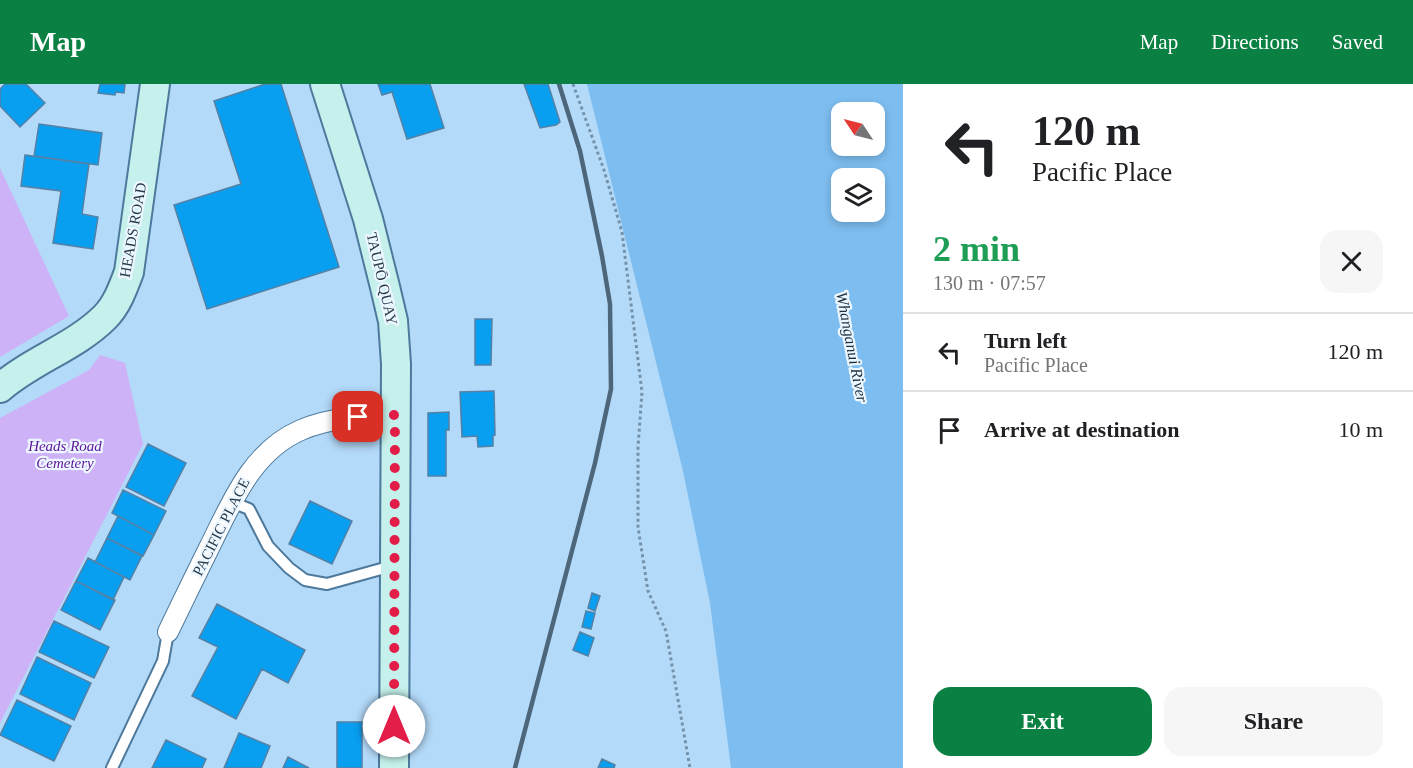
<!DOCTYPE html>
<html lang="en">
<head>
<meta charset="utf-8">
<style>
  body { margin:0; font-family:Georgia,serif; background:#f6f6f6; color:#202124; height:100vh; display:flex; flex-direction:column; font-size:22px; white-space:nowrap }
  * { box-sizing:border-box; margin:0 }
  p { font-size:20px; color:#757577 }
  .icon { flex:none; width:33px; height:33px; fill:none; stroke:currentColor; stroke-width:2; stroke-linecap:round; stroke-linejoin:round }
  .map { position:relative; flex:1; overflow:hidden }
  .drawer { display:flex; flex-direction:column; background:#fff; width:510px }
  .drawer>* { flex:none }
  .banner { background:#fff; color:#202124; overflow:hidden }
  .needle { width:39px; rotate:305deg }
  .controls { position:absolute; left:831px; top:18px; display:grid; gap:12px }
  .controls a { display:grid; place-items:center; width:54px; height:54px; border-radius:12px; background:#fff; box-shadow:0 3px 9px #0003; font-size:30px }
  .pin { position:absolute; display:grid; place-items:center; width:51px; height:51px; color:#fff; margin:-26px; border-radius:12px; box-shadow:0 3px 9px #0006 }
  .me { position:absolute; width:66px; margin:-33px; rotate:0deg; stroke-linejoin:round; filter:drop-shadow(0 0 4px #0008) }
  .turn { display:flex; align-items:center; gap:21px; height:126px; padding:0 30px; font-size:27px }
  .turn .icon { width:78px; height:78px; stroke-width:2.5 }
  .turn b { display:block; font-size:42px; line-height:51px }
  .round { display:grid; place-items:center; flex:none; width:63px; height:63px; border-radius:18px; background:#f6f6f6 }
  .summary { display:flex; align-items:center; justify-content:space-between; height:102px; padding:0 30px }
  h1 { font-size:36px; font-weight:800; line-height:45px; color:#1e9e55 }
  .cta { display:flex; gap:12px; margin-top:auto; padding:12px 30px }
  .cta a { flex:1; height:69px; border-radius:18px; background:#0b8043; color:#fff; font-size:24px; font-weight:800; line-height:69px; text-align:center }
  .cta a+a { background:#f6f6f6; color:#202124 }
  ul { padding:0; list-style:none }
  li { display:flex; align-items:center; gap:18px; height:78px; padding:0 30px; border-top:2px solid #e0e0e0 }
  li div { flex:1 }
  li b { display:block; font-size:22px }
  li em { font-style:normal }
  header { display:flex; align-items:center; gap:36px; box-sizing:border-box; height:84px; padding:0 30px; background:#0b8043; color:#fff }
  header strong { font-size:28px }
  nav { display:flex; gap:33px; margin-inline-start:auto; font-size:21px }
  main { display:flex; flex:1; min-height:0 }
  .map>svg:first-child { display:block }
  .green { fill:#ceb2f7 }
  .water { fill:#7dbdef; fill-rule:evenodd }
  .building { fill:#089ff1; stroke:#5481a5; stroke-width:1.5 }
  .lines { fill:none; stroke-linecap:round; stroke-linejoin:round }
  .lane-casing { stroke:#4d799c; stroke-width:14 }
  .street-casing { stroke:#4d799c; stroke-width:22 }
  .secondary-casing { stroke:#4d799c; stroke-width:32 }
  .path { stroke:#7492aa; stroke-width:3; stroke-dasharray:3 3; stroke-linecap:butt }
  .lane { stroke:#fff; stroke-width:10 }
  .street { stroke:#fff; stroke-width:20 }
  .secondary { stroke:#c5f0eb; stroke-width:28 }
  .rail { stroke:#4e667a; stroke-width:4.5 }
  .route { stroke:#e11d48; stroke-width:10; stroke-dasharray:0 18 }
  .labels { text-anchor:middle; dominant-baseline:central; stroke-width:4.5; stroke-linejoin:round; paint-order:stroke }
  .street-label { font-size:15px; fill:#273a4a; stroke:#edf7ff }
  .park-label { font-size:15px; font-style:italic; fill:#61189c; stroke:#edf7ff }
  .water-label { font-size:16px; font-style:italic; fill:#1b2f3f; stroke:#edf7ff }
</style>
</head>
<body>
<header>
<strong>Map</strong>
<nav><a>Map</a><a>Directions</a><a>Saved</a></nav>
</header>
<main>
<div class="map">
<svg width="903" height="684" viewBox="0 0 903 684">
  <rect width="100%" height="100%" fill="#b4daf9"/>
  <path class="green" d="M0,84L69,232L0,273Z
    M100,271L125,279L143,360L0,639V334L89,286Z"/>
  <path class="water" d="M587,0H903V684H731L710,519L683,387ZM842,28H874V62H842ZM842,94H874V128H842Z"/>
  <path class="building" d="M5,0H26L45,19L20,43L0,22V5Z
    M100,0H125L124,9L116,8L115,11L98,9Z
    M265,0H281L339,183L207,225L174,121L241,100L214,17Z
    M378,0H430L444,44L407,55L392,8L382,11Z
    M524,0H548L560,38L556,41L540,44Z
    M39,40L102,49L98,81L34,72Z
    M25,71L89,80L82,130L98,133L93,165L53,159L61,107L21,102Z
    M475,235H492L491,281H475Z
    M494,307L495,351L493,352V362L478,363L477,352L462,353L460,308Z
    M449,328V346H446V392H428V329Z
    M148,360L186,379L164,422L126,403Z
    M123,406L166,427L154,451L112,429Z
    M310,417L352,437L332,480L289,460Z
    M118,432L154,451L143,472L107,454Z
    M107,454L142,472L130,496L95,478Z
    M88,474L124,493L113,516L76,497Z
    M76,497L115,516L100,546L61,526Z
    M592,509L600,512L595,527L588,524Z
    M217,520L305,566L288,599L262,585L236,635L192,612L218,563L199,554Z
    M586,527L595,529L591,545L582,543Z
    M54,537L109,563L94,594L39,568Z
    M580,548L594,554L588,572L573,566Z
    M37,573L91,599L74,636L20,610Z
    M17,616L71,642L54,677L0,651Z
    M337,638H362V684H337Z
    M239,649L270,662L261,684H224Z
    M166,656L206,675L202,684H152Z
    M288,673L309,684H283Z
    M602,675L615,681L614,684H598Z"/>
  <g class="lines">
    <defs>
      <path id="lane" d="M232,418L249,425L268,462L289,484L305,496L327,500L392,482
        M112,684L163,577L168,548"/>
      <path id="street" d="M168,548C182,519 196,490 210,462C232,418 252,367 301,346C330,333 364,332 395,331"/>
      <path id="secondary" d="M325,0L368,135L385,203L393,237L396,280L394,684
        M0,304C32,276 75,263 105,233C117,221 123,204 129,188L155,0"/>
    </defs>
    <use href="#lane" class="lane-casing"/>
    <use href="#street" class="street-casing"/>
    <use href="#secondary" class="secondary-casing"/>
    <path class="path" d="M573,0L604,86L622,148L642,308L638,363V443L648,507L666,547L690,684"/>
    <use href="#lane" class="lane"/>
    <use href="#street" class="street"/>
    <use href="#secondary" class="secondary"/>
    <path class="rail" d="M515,684L595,379L611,305L610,220L602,172L580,67L559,0"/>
  </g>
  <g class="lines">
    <path class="route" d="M358,333L395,331L394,642"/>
  </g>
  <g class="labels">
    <g class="street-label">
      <text transform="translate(133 146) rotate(-80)">HEADS ROAD</text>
      <text transform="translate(382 195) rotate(77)">TAUPŌ QUAY</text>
      <text transform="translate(221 443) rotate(-63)">PACIFIC PLACE</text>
    </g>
    <g class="park-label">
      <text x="65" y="362">Heads Road<tspan x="65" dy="17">Cemetery</tspan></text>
    </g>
    <g class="water-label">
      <text transform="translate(852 263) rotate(79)">Whanganui River</text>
    </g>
  </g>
</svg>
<div class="controls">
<a><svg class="needle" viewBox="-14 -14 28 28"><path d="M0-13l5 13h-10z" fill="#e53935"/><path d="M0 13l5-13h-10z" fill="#757577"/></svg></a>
<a><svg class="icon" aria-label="layers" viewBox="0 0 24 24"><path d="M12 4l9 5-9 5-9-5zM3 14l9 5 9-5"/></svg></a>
</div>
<div class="pin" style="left:358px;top:333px;background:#d93025"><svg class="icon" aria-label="arrive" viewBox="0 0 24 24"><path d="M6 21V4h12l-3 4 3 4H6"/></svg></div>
<svg class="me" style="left:394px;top:642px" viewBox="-20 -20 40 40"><circle r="19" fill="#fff"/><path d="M0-13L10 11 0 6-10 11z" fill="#e11d48"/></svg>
</div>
<section class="drawer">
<div class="banner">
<div class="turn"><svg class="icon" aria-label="left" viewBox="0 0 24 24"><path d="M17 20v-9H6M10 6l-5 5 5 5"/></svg><div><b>120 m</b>Pacific Place</div></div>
</div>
<div class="summary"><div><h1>2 min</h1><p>130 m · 07:57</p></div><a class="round"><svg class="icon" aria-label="close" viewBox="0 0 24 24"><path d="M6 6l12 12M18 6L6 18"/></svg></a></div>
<ul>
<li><svg class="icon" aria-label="left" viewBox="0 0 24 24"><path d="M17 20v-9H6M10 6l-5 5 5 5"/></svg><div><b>Turn left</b><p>Pacific Place</p></div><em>120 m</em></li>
<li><svg class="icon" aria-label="arrive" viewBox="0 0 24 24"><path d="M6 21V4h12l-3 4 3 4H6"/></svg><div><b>Arrive at destination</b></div><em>10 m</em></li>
</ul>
<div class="cta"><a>Exit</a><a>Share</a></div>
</section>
</main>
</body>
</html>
